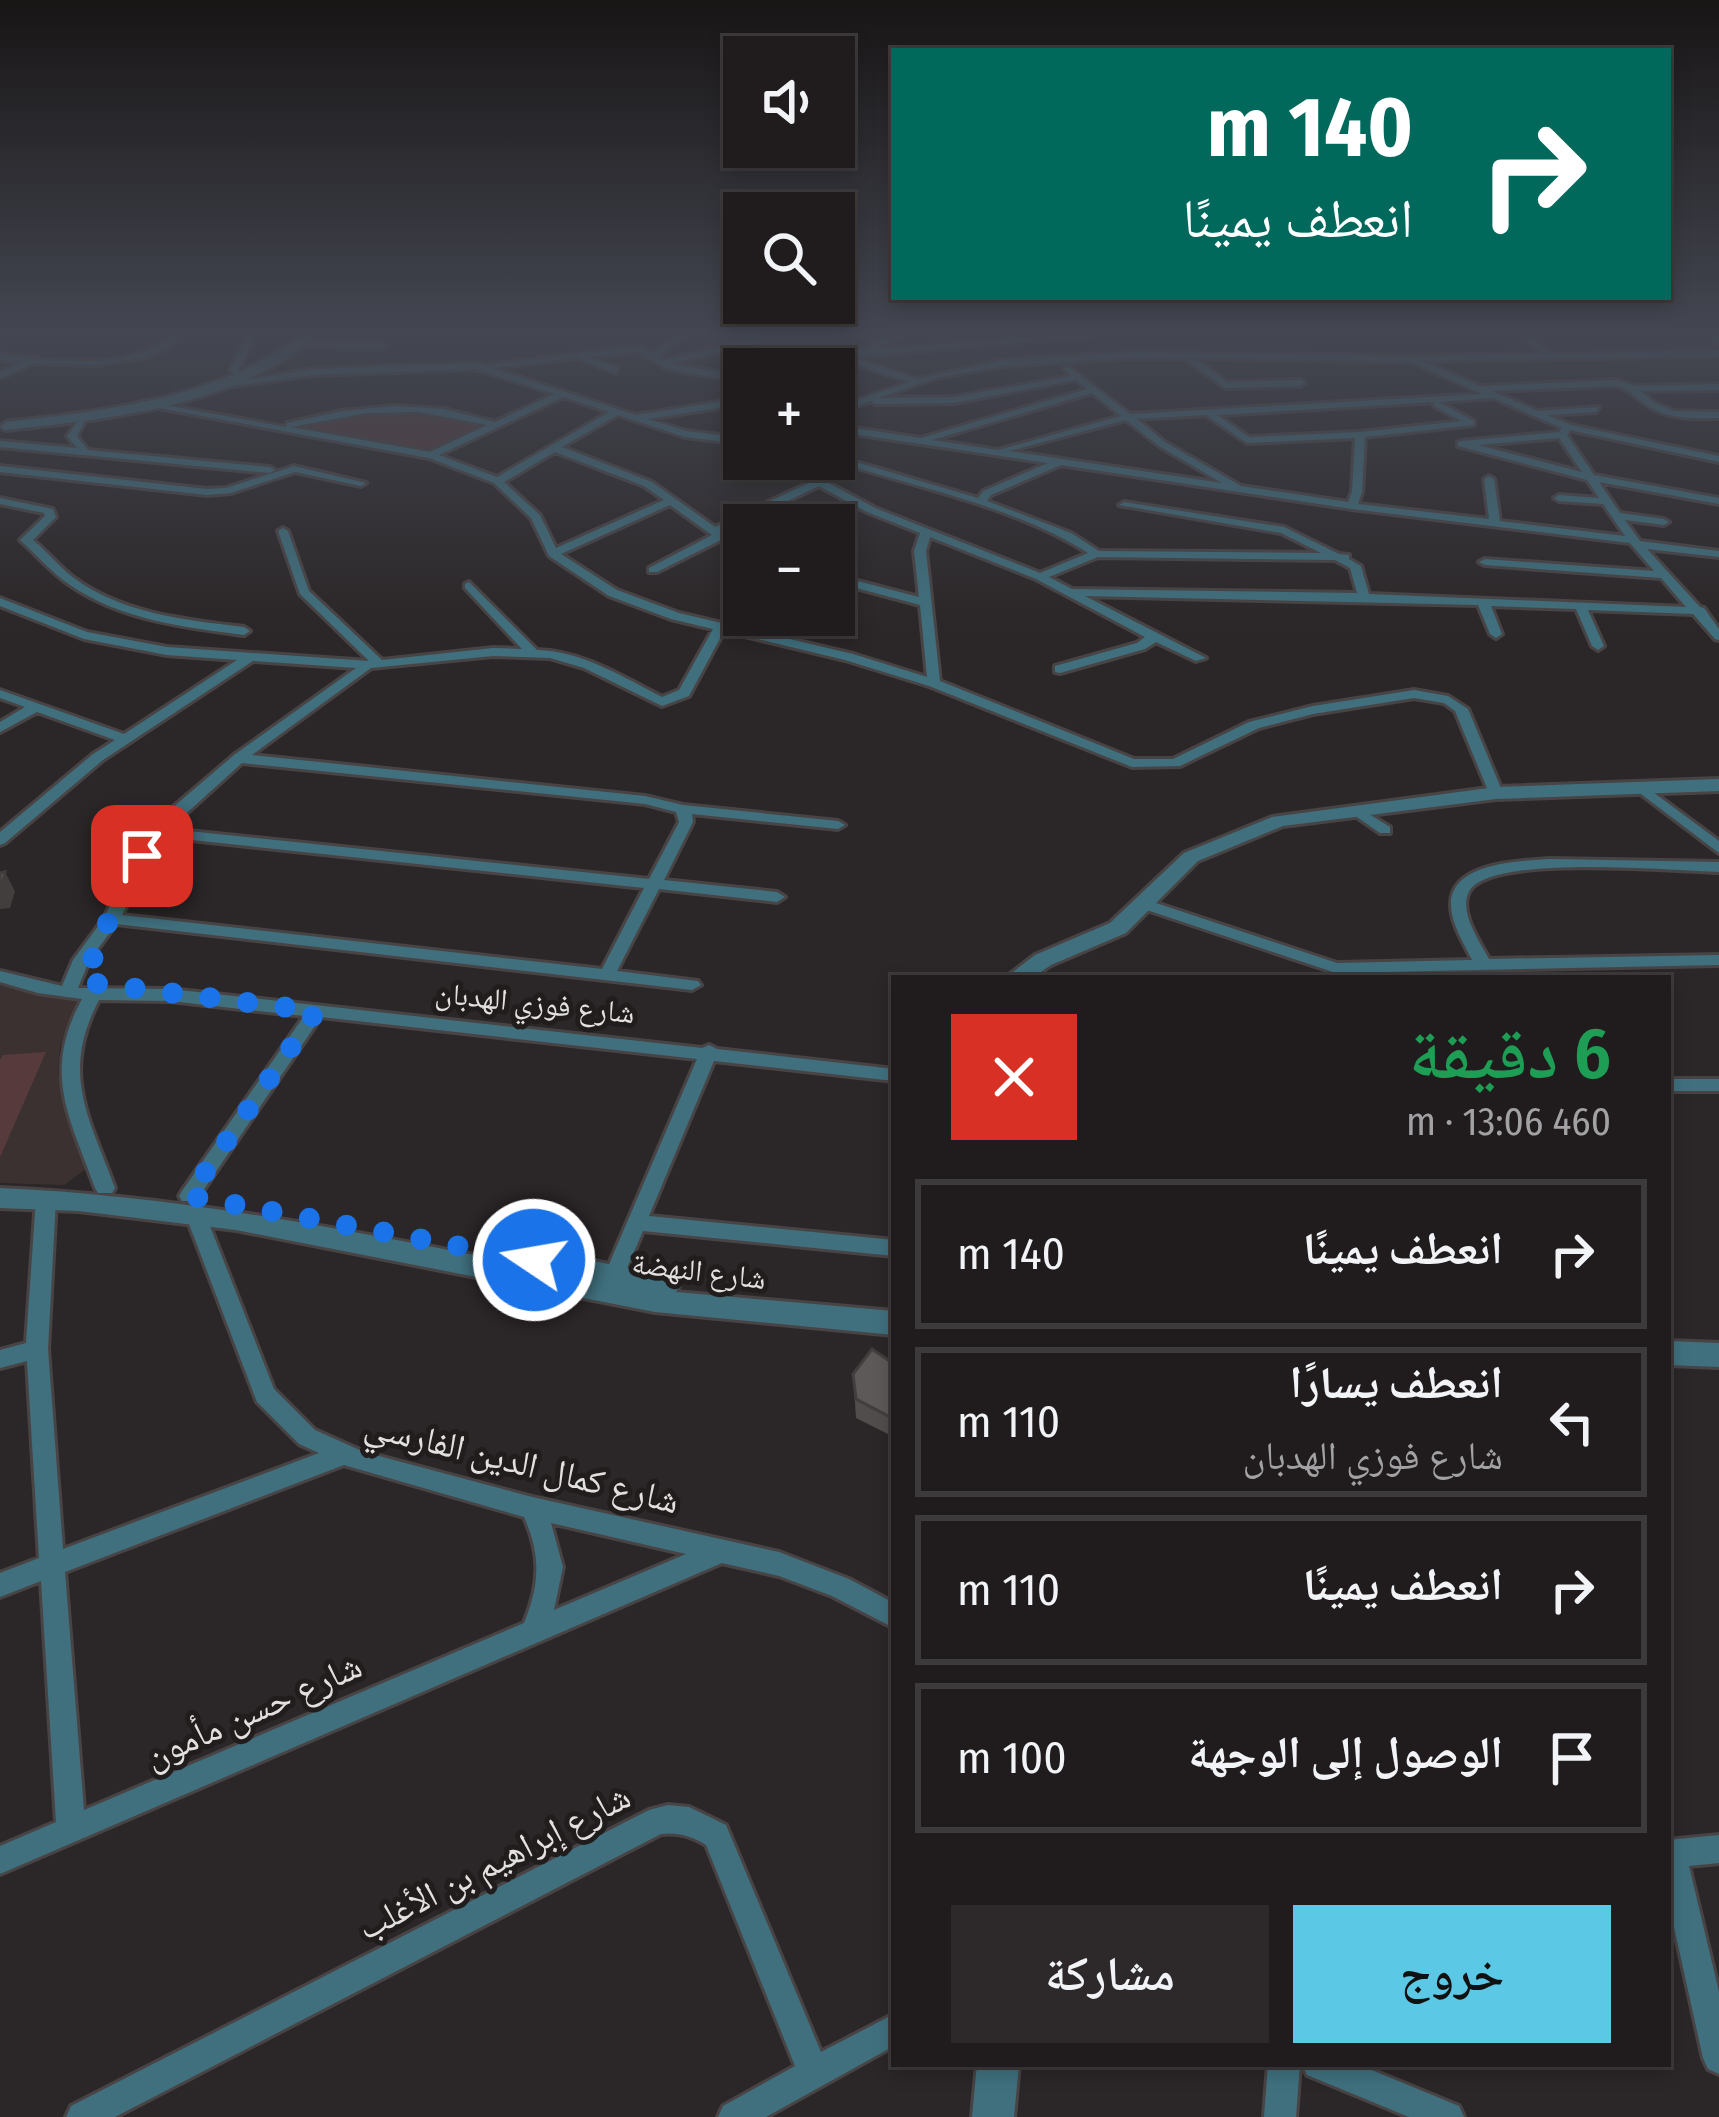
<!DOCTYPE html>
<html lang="ar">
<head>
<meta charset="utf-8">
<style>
  body { margin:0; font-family:"Fira Sans Condensed","Noto Naskh Arabic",sans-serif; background:#2d292a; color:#f1f3f6; direction:rtl; height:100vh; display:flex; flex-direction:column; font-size:45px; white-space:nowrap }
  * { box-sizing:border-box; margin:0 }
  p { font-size:39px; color:#a2a1a4 }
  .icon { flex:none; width:66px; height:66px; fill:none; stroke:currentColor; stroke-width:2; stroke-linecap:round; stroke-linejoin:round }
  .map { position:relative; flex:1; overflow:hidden; direction:ltr }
  .panel { position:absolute; left:891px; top:975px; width:780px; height:1092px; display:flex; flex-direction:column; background:#201c1d; border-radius:0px; box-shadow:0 6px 18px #0003,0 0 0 3px #3d3a3b; direction:rtl }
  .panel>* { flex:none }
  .hud { position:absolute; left:891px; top:48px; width:780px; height:252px; border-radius:0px; box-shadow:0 6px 18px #0003,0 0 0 3px #3d3a3b; direction:rtl; background:#00695c; color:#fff; overflow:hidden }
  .buttons { position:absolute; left:723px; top:36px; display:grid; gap:24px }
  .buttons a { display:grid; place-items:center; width:132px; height:132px; border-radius:0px; background:#201c1d; box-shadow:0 6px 18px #0003,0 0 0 3px #3d3a3b; font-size:60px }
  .pin { position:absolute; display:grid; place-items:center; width:102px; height:102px; color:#fff; margin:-51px; border-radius:24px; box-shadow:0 6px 18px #0006 }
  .me { position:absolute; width:132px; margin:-66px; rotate:282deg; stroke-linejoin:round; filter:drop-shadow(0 0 9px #0008) }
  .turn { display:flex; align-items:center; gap:42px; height:252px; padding:0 60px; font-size:54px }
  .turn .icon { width:156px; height:156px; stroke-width:2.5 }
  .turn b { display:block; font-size:84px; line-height:102px }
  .round { display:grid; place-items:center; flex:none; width:126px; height:126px; border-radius:0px; background:#2d292a }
  .overview { display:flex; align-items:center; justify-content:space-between; height:204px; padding:0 60px }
  h1 { font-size:72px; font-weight:600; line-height:90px; color:#1e9e55 }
  .cta { display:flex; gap:24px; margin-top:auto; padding:24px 60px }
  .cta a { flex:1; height:138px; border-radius:0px; background:#5bc8e6; color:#111; font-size:48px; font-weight:600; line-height:138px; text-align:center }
  .cta a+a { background:#2d292a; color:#f1f3f6 }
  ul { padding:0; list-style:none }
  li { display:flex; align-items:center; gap:36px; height:150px; margin:0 24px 18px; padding:0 36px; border:6px solid #3d3a3b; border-radius:0px }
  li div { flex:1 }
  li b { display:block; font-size:45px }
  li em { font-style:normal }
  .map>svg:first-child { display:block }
  .built { fill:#3c3131 }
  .green { fill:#573a3c }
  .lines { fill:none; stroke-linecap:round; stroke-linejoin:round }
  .minor-casing { stroke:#484445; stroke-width:6 }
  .tertiary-casing { stroke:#484445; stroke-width:6 }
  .minor { fill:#40707e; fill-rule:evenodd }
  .tertiary { fill:#40707e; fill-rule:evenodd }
  .wall { fill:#514d4d }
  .shaded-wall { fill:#423e3e }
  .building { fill:#5e5959; stroke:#423e3e; stroke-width:3 }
  .route { stroke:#1a73e8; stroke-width:21; stroke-dasharray:0 37.8 }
  .labels { text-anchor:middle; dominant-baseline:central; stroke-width:10; stroke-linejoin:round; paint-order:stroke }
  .street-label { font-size:30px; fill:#e3e0e0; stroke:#211d1d }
  .near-street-label { font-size:36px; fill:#e3e0e0; stroke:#211d1d }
</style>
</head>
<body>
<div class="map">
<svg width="1719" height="2117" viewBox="0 0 1719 2117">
  <rect width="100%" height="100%" fill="#2b2627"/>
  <path class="built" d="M0,985L80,998L60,1046L58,1074L65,1109L89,1167L64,1185L0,1183Z"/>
  <path class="green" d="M405,409L480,423L484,429L431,449L322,433L309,426L336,416Z
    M46,1052L0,1157V1060L3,1055Z"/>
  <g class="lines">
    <defs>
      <path id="minor" d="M40,332H48L43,336Z
        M175,332H184L169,347L146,357L96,365L34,363L0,378V372L22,362L0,360V354C54,361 131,374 175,332Z
        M249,332H257L239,369L246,380L313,369L477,363L636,415L744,398V404L648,419L686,431L744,438V444L685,437L618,415L562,447L652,482L715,527L811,482L771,459H784L820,478L856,462L978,498L983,491L1048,463L834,431V425L921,438L1087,389L1076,380L954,403L875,404L871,401L834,414V408L909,382L842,360L809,369H795L852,351L868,349V346L898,332H909L876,349L1098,332H1140L851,357L918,379L1003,360L1133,352L1409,356L1542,354L1513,332H1522L1553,354L1719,350V356L1422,361L1480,386L1617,380L1636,386L1719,384V390L1641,391L1655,403L1674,411L1719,412V418C1696,418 1671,420 1650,407C1638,400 1631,390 1617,386L1492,391L1538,411L1599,407L1596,412L1547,415L1571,425L1719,456V462L1570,430L1567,435L1594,475L1719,498V504L1599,482L1620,513L1664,519L1669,522L1664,525L1625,520L1640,541L1719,551V557L1647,549L1700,607L1704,608L1719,629V640L1715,639L1693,614L1588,610L1604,646L1598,650L1592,646L1576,609L1491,606L1502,634L1496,638L1490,634L1478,605L1085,596L1206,658L1196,661L1156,642L1145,649L1060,673L1055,672V666L1137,643L1145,637L1036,579L930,537L926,551L940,681L1134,759H1173L1249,722L1313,706L1414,690L1448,696L1468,709L1503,793L1496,797L1489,793L1455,711L1444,703L1414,698L1313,714L1259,728L1180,766L1132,767L929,686L845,660L724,631L689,696L662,706L584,668L550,658L493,656L371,668L252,755L645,796L683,805L838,821L845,825L838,829L692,814L693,822L664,880L777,892L785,897L777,902L659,889L617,971L698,981L701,985L692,990L116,924L89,961L78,988L170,989L702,1048L709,1045L717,1049L894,1069V1081L714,1061L649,1216L894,1240V1256L643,1231L621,1282L614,1284L607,1282L604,1276L697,1059L321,1017L196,1201H182L179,1196L182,1191L304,1016L170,1001L99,1000C60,1074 89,1117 115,1188L112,1193H98L95,1188C69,1116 42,1073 82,999L38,993L0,982V971L62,986L73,960L104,918L134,856L165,814L234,755L356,668L253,661L103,760L5,843L0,845V832L93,754L115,740L37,712L0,732V722L25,707L0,698V690L124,734L237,660L167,655L84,639L0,606V598L87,632L167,647L369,661L300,594L278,531L283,528L288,531L309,591L382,660L493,648L522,649L465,588V584L469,582L537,650C582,651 623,677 662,697L679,690L713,629L671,619L609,596L549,556L531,518L494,483L429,458L137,404L142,401L286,427L287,423L342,411L393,406L444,409L495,422L554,394L476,369L313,375L207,390V386L242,380L230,370ZM1133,358H1184L1225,388L1301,386L1305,383L1301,380L1227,382L1195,358L1412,362L1482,394L1130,414L1068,366L1064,369L1071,376L954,397L879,398L936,378L1003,366ZM1092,393L1121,416L998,450L932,440ZM563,397L609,412L497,477L439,455ZM1493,398L1562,428L1559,432L1461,441L1458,442V446L1587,480L1599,498L1559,495L1554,498L1559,501L1603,504L1625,536L1500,521L1494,479L1489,476L1484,479L1489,519L1358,504L1362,492L1365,437L1474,425V421L1439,402ZM1434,402V406L1461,421L1360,432L1249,437L1217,415ZM419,412L487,425L430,452L291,427L368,413ZM1206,415L1247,443L1355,438L1352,492L1348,502L1241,486L1165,442L1137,419ZM1126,420L1159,446L1222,483L1009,451ZM1559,438L1582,472L1478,445ZM555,452L644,486L664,500L556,548L540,515L504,482ZM1061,465L1352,509L1630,543L1654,571L1485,559L1479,562L1485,565L1661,578L1686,607L1369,594L1361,566L1349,559V555L1339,554L1284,527L1124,502L1119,505L1281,533L1321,553L1099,551L1071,533L987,501L991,495ZM857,468C934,491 1020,510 1088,553L1040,573L875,508L827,482ZM819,486L867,512L920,533L914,551L919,597L834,575V582L920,605L927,677L853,654L679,613L617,590L561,554L670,505L712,535L649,568V572H657L721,540L744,550V543L723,532ZM1098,557L1335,560L1350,568L1357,593L1072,589L1049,577ZM242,763L645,804L676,812L679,822L649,879L169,829ZM163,837L644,888L602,969L122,915L150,856Z
        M687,332H699L675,343L659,357L665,360L748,340L737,332H747L758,339V343L671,364L744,376V382L667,369L638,352L588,357L618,368L615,373L578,358L492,368L488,365L640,346L653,353L669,339Z
        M1705,332H1714L1719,337V345Z
        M302,341L382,343L386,346L382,349L299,346Z
        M80,418L85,421L77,436L88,450L270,467L275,470L270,473L0,447V441L77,448L67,436Z
        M0,466L207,489L226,488L294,466L366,483L361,486L295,472L231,493L207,495L0,472Z
        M0,498L53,509L56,517L33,540C47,551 59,567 74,578C123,614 186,620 244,627L250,631L244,635C184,627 121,620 70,585C52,573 37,555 20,540L45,516L44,513L0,504Z
        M1642,784L1719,841V853L1637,791V785Z
        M1356,806L1390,827V833H1380L1351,813L1349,810Z
        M1550,859L1719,862V872C1674,871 1495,854 1470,890C1457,910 1480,942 1489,959L1719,955V965L1336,973L1138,907L1136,904L1144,899L1150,901L1337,963L1472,960C1464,943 1451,924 1451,904C1451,862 1521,861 1550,859Z
        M1668,1079H1719V1091H1668Z
        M46,1192L53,1194L56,1199L48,1349L63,1549L319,1453L299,1444L257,1402L184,1211L187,1206H201L204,1211L274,1389L315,1430L364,1452L532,1497L779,1552L849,1579L894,1603V1628L832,1596L779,1576L722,1563L0,1874V1846L56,1822L41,1581L0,1597V1573L39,1558L27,1361L0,1368V1350L26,1343L36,1199L39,1194ZM344,1465L524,1517C541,1555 540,1584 524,1623L84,1810L65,1572ZM551,1523L686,1554L554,1610L563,1567Z
        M668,1805L689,1807L726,1825L821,2052L894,2014V2046L766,2117H718L723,2106L795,2066L706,1845C691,1836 679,1832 661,1834L115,2117H66L71,2106L649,1810Z
        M1719,1835V1863L1689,1866L1719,1992V2074L1708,2069L1703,2058L1668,1900V1840Z
        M1268,2064H1300L1296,2117H1264Z
        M1302,2064H1357L1459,2106L1464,2117H1409L1307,2075Z"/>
      <path id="tertiary" d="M308,332H321C238,407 113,418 6,430L0,427L6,422C112,410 220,398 308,332Z
        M1719,779V791L1496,799L1283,826L1198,861L1126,933L1051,965L1032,978H1005L1035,955L1110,923L1184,853L1272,817L1496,787Z
        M0,1188C192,1196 376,1236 564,1273L565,1260L575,1257L675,1278L679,1286L676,1292L894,1311V1335L655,1312L236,1230L79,1211L0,1208Z
        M1668,1341L1719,1343V1367L1668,1365Z
        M977,2064H1019L1014,2117H972Z"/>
    </defs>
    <use href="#minor" class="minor-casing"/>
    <use href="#tertiary" class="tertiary-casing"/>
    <use href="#minor" class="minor"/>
    <use href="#tertiary" class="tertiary"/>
  </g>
  <path class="wall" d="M894,1364V1437L856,1418L853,1374Z"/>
  <path class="shaded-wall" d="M5,872L15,891L10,908L0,909V889Z"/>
  <path class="building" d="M5,872L1,889H0V873Z
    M872,1349L894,1364V1419L856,1399L853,1374Z"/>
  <linearGradient id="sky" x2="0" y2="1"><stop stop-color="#181515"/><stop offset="0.53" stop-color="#444752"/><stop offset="1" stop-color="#444752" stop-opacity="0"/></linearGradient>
  <rect width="1719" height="629" fill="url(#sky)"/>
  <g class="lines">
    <path class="route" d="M142,856L99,940L85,982L316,1011L189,1196L534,1260"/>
  </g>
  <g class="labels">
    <g class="street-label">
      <text transform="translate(535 1003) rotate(6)">شارع فوزي الهدبان</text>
      <text transform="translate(699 1271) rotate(7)">شارع النهضة</text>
    </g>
    <g class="near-street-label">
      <text transform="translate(522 1463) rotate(14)">شارع كمال الدين الفارسي</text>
      <text transform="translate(253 1711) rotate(-24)">شارع حسن مأمون</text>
      <text transform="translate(494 1862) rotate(-27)">شارع إبراهيم بن الأغلب</text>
    </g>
  </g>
</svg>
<div class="buttons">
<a><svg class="icon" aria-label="sound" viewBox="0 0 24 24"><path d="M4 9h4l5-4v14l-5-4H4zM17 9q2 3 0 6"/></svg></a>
<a><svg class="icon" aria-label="search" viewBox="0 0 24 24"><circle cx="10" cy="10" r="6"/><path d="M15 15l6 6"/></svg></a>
<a>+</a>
<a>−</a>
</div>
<div class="pin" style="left:142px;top:856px;background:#d93025"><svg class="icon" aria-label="arrive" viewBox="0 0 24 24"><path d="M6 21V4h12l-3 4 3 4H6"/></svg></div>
<svg class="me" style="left:534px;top:1260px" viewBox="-20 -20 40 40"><circle r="17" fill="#1a73e8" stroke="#fff" stroke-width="3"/><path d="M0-11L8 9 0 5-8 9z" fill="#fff"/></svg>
<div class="hud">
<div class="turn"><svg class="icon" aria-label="right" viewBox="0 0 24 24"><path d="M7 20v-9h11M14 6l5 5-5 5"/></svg><div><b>140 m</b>انعطف يمينًا</div></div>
</div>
<section class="panel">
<div class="overview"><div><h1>6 دقيقة</h1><p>460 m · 13:06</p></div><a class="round" style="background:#d93025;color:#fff"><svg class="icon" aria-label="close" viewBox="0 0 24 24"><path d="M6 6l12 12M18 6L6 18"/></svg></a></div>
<ul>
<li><svg class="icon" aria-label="right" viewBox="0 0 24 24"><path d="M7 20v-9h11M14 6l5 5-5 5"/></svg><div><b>انعطف يمينًا</b></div><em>140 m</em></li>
<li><svg class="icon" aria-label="left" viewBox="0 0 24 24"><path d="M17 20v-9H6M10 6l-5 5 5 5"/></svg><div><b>انعطف يسارًا</b><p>شارع فوزي الهدبان</p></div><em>110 m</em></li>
<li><svg class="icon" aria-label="right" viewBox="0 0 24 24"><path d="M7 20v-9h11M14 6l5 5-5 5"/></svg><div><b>انعطف يمينًا</b></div><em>110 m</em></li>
<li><svg class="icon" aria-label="arrive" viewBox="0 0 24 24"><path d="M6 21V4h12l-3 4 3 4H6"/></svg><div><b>الوصول إلى الوجهة</b></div><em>100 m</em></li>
</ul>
<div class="cta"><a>خروج</a><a>مشاركة</a></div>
</section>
</div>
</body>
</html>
